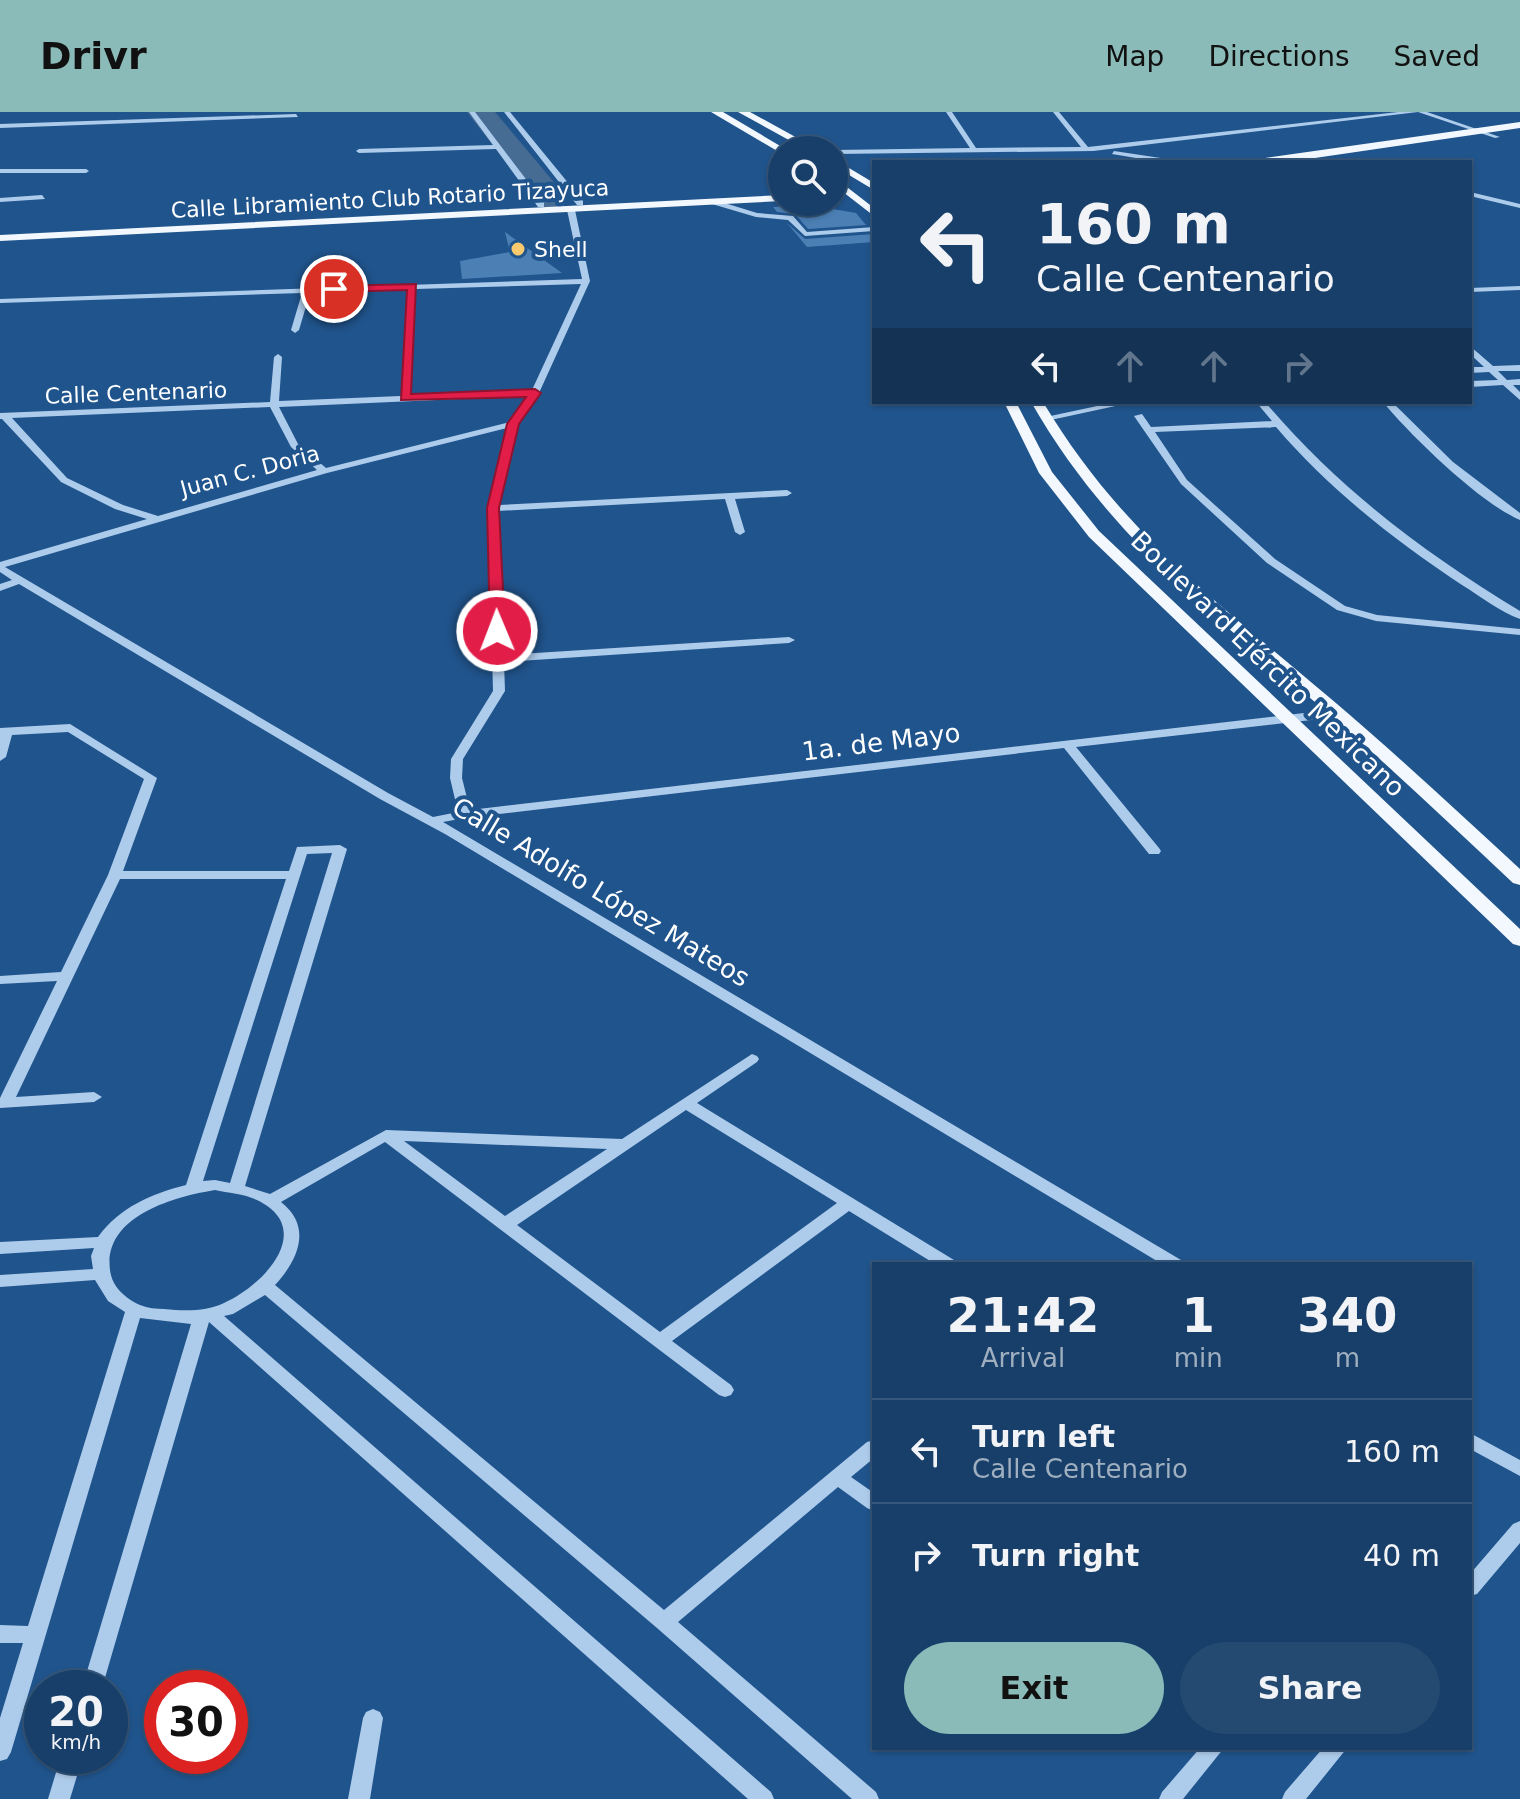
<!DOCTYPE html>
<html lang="en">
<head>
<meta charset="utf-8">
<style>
  body { margin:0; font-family:"DejaVu Sans",sans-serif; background:#254a71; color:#f1f3f6; height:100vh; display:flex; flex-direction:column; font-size:30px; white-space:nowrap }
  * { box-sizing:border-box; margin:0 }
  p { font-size:26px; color:#9fafc0 }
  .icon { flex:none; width:44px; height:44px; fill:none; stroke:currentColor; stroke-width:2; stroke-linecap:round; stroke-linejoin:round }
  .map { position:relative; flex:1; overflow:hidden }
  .drawer { position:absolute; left:872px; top:1150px; width:600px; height:488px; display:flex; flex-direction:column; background:#183f69; border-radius:0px; box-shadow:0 2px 6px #0004,0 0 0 2px #36587d }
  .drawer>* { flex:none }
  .banner { position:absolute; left:872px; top:48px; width:600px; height:244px; border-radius:0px; box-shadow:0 2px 6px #0004,0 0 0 2px #36587d; background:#183f69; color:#f1f3f6; overflow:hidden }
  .tools { position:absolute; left:768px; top:24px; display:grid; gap:16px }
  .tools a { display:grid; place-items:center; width:80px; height:80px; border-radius:50%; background:#183f69; box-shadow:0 2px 6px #0004,0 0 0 2px #36587d; font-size:40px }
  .speed { position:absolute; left:24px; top:1558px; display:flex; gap:16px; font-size:40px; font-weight:700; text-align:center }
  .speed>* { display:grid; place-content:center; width:104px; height:104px; border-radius:50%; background:#183f69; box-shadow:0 2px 6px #0004,0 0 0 2px #36587d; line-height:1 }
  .speed small { font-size:20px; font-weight:400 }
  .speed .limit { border:12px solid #d22; background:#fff; color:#111 }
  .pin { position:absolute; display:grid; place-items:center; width:68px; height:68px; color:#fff; margin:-34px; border:4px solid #fff; border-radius:50%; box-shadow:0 2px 8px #0007 }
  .me { position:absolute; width:88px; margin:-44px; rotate:359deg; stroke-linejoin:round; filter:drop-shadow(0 0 6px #0008) }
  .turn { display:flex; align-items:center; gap:28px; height:168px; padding:0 32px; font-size:36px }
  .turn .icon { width:104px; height:104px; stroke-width:2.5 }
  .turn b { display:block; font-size:56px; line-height:68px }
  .lanes { display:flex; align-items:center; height:76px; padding:0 32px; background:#0003; justify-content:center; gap:40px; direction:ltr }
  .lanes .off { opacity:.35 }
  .eta { display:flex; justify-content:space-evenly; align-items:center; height:136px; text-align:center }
  .eta b { font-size:48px; font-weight:600; line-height:56px }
  .cta { display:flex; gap:16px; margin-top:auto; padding:16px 32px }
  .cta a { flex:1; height:92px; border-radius:48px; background:#8bbbb9; color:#111; font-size:32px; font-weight:600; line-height:92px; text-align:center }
  .cta a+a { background:#254a71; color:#f1f3f6 }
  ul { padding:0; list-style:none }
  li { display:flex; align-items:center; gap:24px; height:104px; padding:0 32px; border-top:2px solid #36587d }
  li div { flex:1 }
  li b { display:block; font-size:30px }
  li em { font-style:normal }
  header { display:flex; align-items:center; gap:48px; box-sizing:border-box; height:112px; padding:0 40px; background:#8bbbb9; color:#111 }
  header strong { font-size:38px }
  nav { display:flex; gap:44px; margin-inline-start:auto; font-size:28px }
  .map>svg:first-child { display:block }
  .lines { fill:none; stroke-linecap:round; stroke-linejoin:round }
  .river { fill:#476c94; fill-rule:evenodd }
  .building { fill:#4c80b5 }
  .minor { fill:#adccec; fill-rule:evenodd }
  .major { fill:#f2f8fe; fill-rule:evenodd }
  .route { fill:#e11d48; stroke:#92132f; stroke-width:2 }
  .poi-dot { fill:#f9cb6e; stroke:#20548c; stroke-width:3 }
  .labels { text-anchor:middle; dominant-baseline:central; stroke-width:8; stroke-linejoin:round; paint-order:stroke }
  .far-street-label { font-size:22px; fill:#fff; stroke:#20548c }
  .far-poi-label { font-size:22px; fill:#fff; stroke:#20548c; text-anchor:start }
  .street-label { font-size:26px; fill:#fff; stroke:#20548c }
</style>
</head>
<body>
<header>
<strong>Drivr</strong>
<nav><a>Map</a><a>Directions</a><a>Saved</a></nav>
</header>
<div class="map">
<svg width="1520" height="1687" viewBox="0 0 1520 1687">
  <rect width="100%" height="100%" fill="#20548c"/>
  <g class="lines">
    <path class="river" d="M467,0H495L563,81L567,88L563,95L552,97L541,95Z"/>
  </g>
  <path class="building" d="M810,93L856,101L866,113L808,117L795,102L777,100L773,95Z
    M787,111L805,127L874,122V130L807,135Z
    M505,120L562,161L462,167L460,149L510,140Z"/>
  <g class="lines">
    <path class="minor" d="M469,0H475L544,91V95H538L496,37L359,41L356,39L359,37L493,33Z
      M504,0H510L583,89V93H577Z
      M946,0H952L976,36L1081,35L1053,0H1059L1088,35L1398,0H1427L1500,25L1495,26L1418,0L1093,39L834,42V38L970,36Z
      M296,2L298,5L0,16V12Z
      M1114,39L1174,48L1177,50H1160L1112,42Z
      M1325,47L1330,50H1322Z
      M0,57H86L89,59L86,61H0Z
      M1470,80L1520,92V96L1470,84Z
      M42,83L45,87L0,90V86Z
      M715,88L757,101L793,104L807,120L874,115V119L805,124L788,108L756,105L712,92Z
      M571,96L575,98L590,169L539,281L518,312L499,393L787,378L792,381L787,384L735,387L745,420L740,423L735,420L725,387L498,399L503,543L789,525L795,528L789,531L504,550L505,579L463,647L462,666L470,698L1338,597L1344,601L1338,605L1076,635L1159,736L1161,739L1159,742H1149L1064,636L465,706L443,710L1181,1148L1183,1152H1162L445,722L380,687L19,472L0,479V472L12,468L0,460V450L147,407L115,397L61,370L2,307H0V301L270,290L274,245L278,242L282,245L279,289L401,284L408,177L310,181L299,218L295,221L291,218L302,181L0,191V187L582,167L567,98ZM581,172L532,278L410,284L416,177ZM528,284L510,310L326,356L298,332L279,295ZM270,295L291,335L317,358L158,404L123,393L67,366L12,306ZM507,316L488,396L493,579L451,647L450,666L458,700L433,705L388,681L5,455L327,361Z
      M1520,174V178L1470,180V176Z
      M1470,234L1493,254L1520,253V259H1498L1507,268L1520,267V273H1513L1520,280V288L1503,273L1470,275V269L1498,268L1489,260L1470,261V255H1484L1470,242Z
      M1116,290H1134L1046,309L1041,306Z
      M1256,290H1265C1339,377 1423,440 1520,499V507C1500,500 1480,484 1462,473C1394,428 1329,377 1276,315L1155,320L1187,368L1275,447L1345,494L1377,503L1520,517V523L1376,509L1337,498L1267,451L1181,372L1134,304L1142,302L1151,315L1272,309Z
      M1383,290H1392L1453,350L1520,401V408C1480,391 1411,324 1383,290Z
      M70,612L157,666L123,759H289L297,735L340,733L347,737L245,1074L270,1082L386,1018L622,1027L752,942L757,944L759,947L757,950L697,991L954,1148L956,1152H935L849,1099L672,1229L731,1273L734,1278L731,1283L725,1285L719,1283L385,1030L281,1090C313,1115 298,1148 275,1173L664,1498L867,1330L874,1328V1346L851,1365L874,1381V1399L867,1396L838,1375L678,1510L876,1680L879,1687H852L657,1516L265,1183L233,1202L224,1204L771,1680L774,1687H748L209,1210L102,1576H82L191,1212L140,1206L11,1640L7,1647L0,1649V1606L23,1531H0V1513L28,1514L125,1200L108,1189L95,1168L0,1175V1163L93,1157L91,1144L94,1136L0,1142V1130L98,1125C120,1095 151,1082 186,1073L286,767H120L16,985L94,980L102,985L94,990L0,996V986L57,869L0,872V864L61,860L108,763L144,667L68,620L12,623L6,645L0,649V616ZM332,741L230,1071L215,1068L203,1069L307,742ZM686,998L837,1091L660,1220L517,1113ZM404,1029L607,1037L505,1104ZM215,1078C228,1081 245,1082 257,1088C317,1117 263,1174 224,1191C205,1200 184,1199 164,1197C156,1197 148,1196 140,1193C125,1186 112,1175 110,1158C103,1105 172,1085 215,1078Z
      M1470,1321L1520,1348V1364L1470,1337Z
      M1520,1409V1431L1477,1482L1470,1484V1462L1513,1412Z
      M373,1597L380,1600L383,1606L370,1687H348L363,1606L366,1600Z
      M1200,1636H1224L1183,1687H1159L1162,1680Z
      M1323,1636H1347L1306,1687H1282L1285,1680Z
      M61,1644H83L70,1687H48Z"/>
    <path class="major" d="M711,0H723L787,38L779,40Z
      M738,0H750L819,38H807Z
      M1520,10V16L1308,47L1237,50Z
      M834,47L874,71V78L834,54Z
      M834,65L874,96V104L834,73Z
      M782,83V89L0,129V123Z
      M1004,290H1016L1052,360L1099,419L1520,817V834L1513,832L1089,425L1039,361Z
      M1031,290H1043C1120,419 1218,491 1330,586C1395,641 1457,699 1520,757V773L1513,771C1448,710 1384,649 1316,591C1203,494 1107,422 1031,290Z"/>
  </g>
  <path class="route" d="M416,172L411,282L535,277L541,281L519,312L499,396L505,519L497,524L490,519L487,396L507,312L526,285L401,288L407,178L334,180L328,177L334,174Z"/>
  <circle class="poi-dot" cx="518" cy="137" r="8"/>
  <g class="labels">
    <g class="far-street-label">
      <text transform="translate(390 87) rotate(-3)">Calle Libramiento Club Rotario Tizayuca</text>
      <text transform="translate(136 281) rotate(-2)">Calle Centenario</text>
      <text transform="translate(250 359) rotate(-15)">Juan C. Doria</text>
    </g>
    <g class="far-poi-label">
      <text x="534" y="137">Shell</text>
    </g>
    <g class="street-label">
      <text transform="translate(1268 552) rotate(44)">Boulevard Ejército Mexicano</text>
      <text transform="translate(881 630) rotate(-7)">1a. de Mayo</text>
      <text transform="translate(601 780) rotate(31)">Calle Adolfo López Mateos</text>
    </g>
  </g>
</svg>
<div class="tools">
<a><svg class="icon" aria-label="search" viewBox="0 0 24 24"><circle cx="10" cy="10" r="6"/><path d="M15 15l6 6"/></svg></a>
</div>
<div class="speed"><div>20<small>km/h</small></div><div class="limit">30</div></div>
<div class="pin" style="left:334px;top:177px;background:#d93025"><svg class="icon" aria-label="arrive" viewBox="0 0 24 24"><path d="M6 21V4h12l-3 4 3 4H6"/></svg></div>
<svg class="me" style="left:497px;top:519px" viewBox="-20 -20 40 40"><circle r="17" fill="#e11d48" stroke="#fff" stroke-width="3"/><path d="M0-11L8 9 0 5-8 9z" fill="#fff"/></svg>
<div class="banner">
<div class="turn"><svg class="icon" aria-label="left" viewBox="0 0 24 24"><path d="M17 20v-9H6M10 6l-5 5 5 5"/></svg><div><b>160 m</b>Calle Centenario</div></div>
<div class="lanes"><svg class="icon" aria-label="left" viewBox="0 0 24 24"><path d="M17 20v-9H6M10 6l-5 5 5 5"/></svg><svg class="icon off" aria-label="ahead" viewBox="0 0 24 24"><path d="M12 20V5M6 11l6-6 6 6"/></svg><svg class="icon off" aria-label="ahead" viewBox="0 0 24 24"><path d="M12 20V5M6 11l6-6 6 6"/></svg><svg class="icon off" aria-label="right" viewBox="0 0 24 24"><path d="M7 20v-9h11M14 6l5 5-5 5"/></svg></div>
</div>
<section class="drawer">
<div class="eta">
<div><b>21:42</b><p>Arrival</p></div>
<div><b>1</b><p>min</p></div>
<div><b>340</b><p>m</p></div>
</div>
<ul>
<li><svg class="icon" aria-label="left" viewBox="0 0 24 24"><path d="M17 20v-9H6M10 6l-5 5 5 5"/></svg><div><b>Turn left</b><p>Calle Centenario</p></div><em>160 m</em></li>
<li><svg class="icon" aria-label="right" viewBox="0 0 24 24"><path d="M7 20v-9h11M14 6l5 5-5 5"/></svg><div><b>Turn right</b></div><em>40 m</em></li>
</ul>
<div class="cta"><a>Exit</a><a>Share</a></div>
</section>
</div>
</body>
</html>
